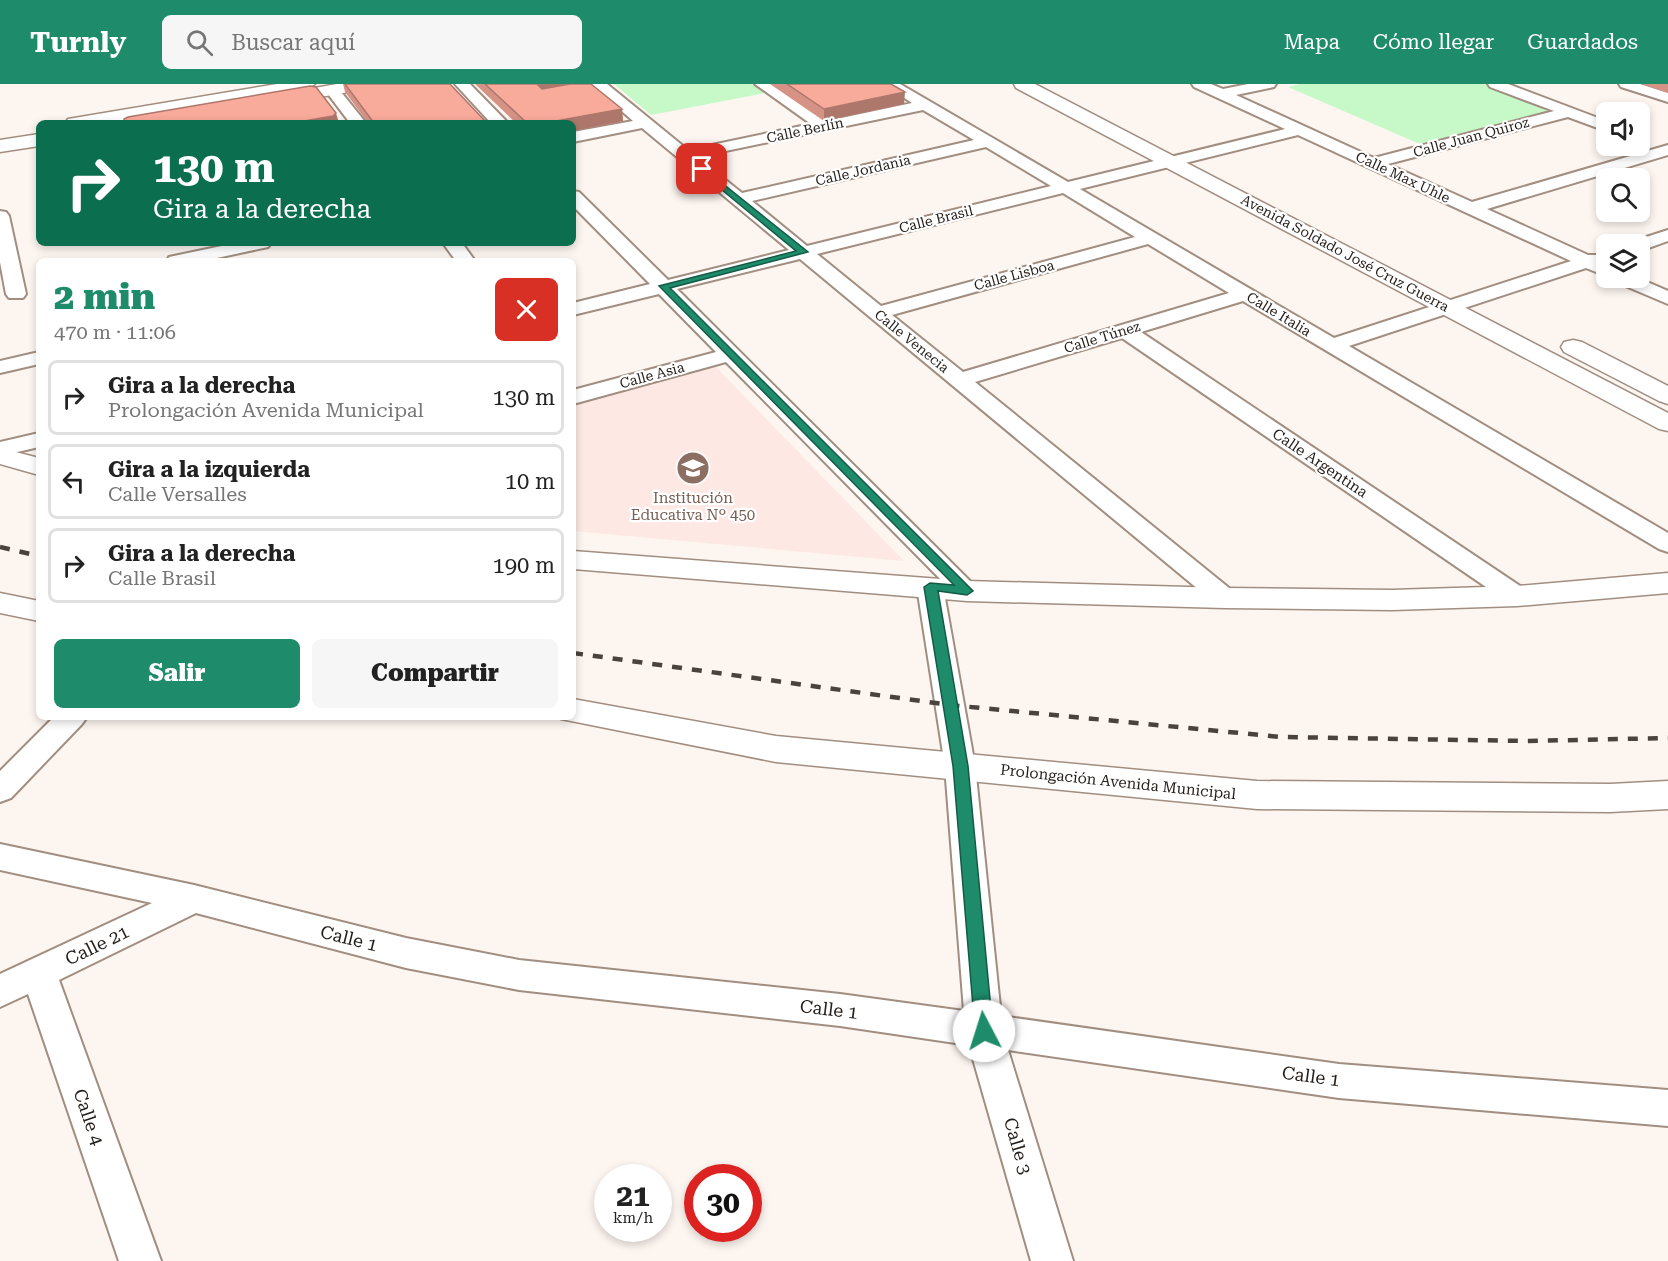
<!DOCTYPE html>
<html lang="es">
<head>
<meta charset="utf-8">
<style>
  body { margin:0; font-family:"Roboto Serif",serif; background:#f6f6f6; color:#222; height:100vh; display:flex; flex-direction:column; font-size:22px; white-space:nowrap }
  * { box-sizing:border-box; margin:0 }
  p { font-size:20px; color:#767676 }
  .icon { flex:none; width:33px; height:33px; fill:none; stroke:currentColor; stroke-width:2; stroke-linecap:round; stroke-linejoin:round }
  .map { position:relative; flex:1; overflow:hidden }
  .panel { position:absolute; left:36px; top:174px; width:540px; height:462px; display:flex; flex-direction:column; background:#fff; border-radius:9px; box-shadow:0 3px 9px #0003 }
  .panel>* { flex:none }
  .guide { position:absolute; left:36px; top:36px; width:540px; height:126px; border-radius:9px; box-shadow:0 3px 9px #0003; background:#0b6e4f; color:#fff; overflow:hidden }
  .tools { position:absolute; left:1596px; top:18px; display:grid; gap:12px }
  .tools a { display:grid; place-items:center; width:54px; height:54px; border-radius:9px; background:#fff; box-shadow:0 3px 9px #0003; font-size:30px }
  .speed { position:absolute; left:594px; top:1080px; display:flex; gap:12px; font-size:30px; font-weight:700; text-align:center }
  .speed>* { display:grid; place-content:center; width:78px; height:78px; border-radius:50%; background:#fff; box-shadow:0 3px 9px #0003; line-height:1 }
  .speed small { font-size:15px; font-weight:400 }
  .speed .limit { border:9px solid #d22; background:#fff; color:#111 }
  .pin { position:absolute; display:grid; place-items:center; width:51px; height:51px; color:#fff; margin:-26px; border-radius:12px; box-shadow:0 3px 9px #0006 }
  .me { position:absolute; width:66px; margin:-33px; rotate:355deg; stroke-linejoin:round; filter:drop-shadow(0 0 4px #0008) }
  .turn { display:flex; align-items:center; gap:21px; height:126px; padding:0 18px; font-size:27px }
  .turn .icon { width:78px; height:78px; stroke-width:2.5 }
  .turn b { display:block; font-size:42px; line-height:51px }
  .round { display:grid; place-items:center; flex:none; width:63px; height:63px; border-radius:9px; background:#f6f6f6 }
  .head { display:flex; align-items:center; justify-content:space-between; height:102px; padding:0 18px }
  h1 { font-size:36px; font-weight:800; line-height:45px; color:#1e8c6b }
  .button { display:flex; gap:12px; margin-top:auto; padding:12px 18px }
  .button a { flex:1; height:69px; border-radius:9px; background:#1e8c6b; color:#fff; font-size:24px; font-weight:800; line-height:69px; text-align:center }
  .button a+a { background:#f6f6f6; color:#222 }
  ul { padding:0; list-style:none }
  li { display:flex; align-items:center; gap:18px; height:75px; margin:0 12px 9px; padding:0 6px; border:3px solid #e0e0e0; border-radius:9px }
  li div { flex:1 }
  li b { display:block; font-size:22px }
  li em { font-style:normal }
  header { display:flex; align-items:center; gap:36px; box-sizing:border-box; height:84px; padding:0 30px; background:#1e8c6b; color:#fff }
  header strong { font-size:28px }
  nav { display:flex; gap:33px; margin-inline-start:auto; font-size:21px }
  .search { width:420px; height:54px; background:#f6f6f6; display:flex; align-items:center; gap:15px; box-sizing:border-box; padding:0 21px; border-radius:9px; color:#767676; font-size:22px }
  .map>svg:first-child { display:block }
  .education { fill:#fde8e4 }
  .green { fill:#c7f9c8 }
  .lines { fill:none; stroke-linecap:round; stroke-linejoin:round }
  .street-casing { stroke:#a18e81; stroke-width:4 }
  .secondary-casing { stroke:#a18e81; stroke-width:3 }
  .street { fill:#fff; fill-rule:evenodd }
  .secondary { fill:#fff; fill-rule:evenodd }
  .rail { stroke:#49423d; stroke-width:4.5; stroke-dasharray:10 10; stroke-linecap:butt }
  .wall { fill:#d59285 }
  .shaded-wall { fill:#ae776c }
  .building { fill:#f8aa9b; stroke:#ae776c; stroke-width:1.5 }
  .route { fill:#1e8c6b; stroke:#145b46; stroke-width:1.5 }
  .labels { text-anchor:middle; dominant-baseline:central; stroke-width:4.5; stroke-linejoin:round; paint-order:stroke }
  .far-street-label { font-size:14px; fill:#241d18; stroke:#fff }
  .street-label { font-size:15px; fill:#241d18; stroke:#fff }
  .education-label { font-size:15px; fill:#785e54; stroke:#fff }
  .near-street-label { font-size:18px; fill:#241d18; stroke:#fff }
</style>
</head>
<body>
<header>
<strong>Turnly</strong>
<div class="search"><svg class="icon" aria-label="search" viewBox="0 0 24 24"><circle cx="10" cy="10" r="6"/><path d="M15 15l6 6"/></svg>Buscar aquí</div>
<nav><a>Mapa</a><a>Cómo llegar</a><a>Guardados</a></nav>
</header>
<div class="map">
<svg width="1668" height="1177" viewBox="0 0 1668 1177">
  <rect width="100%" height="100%" fill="#fdf5f0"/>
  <path class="education" d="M715,282L904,477L573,447V321Z"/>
  <path class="green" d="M614,0H752L765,9L651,31Z
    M1300,0H1484L1556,28L1422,61L1288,3Z"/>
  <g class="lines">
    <defs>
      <path id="street" d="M455,0H470L508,39H491Z
        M591,0H607L688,66L811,40L755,0H772L827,37L912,19L883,0H900L1068,98L1285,45L1194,3L1192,0H1211L1223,5L1248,0H1276L1274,3L1236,11L1374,74L1554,27L1490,3L1488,0H1508L1606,37V47L1568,33L1388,80L1472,118L1668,61V71L1487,125L1588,171H1602L1604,175L1603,177L1606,179V192L1586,184L1349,262L1668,449V468L1659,465L1243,217L1141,248L1526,506L1530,512L1526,518L1517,521L1508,518L1122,254L975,298L1234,508L1238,514L1234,520L1225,523L1216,520L800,175L677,205L980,507L976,513L967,515L958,513L726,278L573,320V306L716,268L659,210L573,231V219L650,200L573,122V107L579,108L668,196L789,166L642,44L573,58V48L633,37ZM923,26L974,56L742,109L697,73ZM1298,51L1571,177L1334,254L1080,105ZM986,63L1051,102L807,162L752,117ZM1063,109L1135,153L881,222L817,170ZM1148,160L1229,209L963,288L892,231Z
        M1619,0H1640L1668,9V18L1621,3Z
        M332,2L337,3L366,39H350L325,6Z
        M0,127L6,128L9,132L26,210L23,214H9L6,210L0,178Z
        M1668,146V157L1640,167V160H1631L1634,157Z
        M236,159H271L268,163L203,177H167L169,173Z
        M443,159H462L475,177H456Z
        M1613,194H1638L1668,207V220L1616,198Z
        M39,268V280L0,289V277Z
        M39,349V363L0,372V358Z
        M930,495L939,497L943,503L975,682L1001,932L1339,980L1668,1006V1042L1339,1014L1008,966L1073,1177H1031L969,961L840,942L519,906L406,884L196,829L59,896L161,1177H119L28,910L0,923V890L152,819L0,786V760L194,801L406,854L519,876L840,910L964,927L945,682L917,503L921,497Z
        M54,633H87L82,640L11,714L0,718V687Z"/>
      <path id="secondary" d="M277,0H315L307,5L106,39H65L68,35L74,34Z
        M337,0H374L366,5L286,19L280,18L277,14L280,10L286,9Z
        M1014,0H1035L1668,329V347L1659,345L1016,4Z
        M39,50V62L0,68V56Z
        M1573,256L1582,258L1668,302V320L1659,317L1564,268L1561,263L1564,258Z
        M0,364L39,374V391L0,380Z
        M573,467L967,497L1225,504L1392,506L1517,502L1668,489V509L1517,522L1392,526L1225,524L967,517L573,485Z
        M0,509L39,517V537L0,529Z
        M573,615L776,652L1257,697L1610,700L1668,697V725L1610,728L1257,725L776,678L561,635L560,633H573Z"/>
    </defs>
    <use href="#street" class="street-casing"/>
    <use href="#secondary" class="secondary-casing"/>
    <use href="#street" class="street"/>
    <use href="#secondary" class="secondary"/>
    <path class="rail" d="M0,463L39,472
      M573,569L950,621L1281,653L1527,657L1668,654"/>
  </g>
  <path class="wall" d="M343,0H450L487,39H368L345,8Z
    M475,0H591L622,25L623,37L573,47V39H516Z
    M770,0H891L904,20L824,37Z
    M1642,0H1668V9Z"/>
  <path class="shaded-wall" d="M536,0H581L542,10Z
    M905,8L904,20L824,37V25Z
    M622,25L623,37L573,47V39H545Z
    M336,29L339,39H293Z"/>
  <path class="building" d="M345,0H450L487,39H374Z
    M485,0H537L542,5L570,0H591L622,25L545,39H527Z
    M564,0H570L542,5L541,4Z
    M787,0H891L905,8L824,25Z
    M310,2L316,3L336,29L333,32L293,39H126L124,35L128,33Z"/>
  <path class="route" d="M702,83L808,168L670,204L973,507L967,511L938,507L968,682L993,947L990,952L984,955L978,952L975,947L953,682L924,503L930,499L954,501L659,202L796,167L699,87L698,85Z"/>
  <defs>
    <symbol id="school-disc" viewBox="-11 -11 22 22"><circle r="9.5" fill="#8d6e63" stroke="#fff"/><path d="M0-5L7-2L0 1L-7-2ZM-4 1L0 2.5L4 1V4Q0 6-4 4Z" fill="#fff"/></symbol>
  </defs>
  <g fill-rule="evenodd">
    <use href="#school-disc" x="674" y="365" width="38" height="38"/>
  </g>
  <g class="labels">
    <g class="far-street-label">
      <text transform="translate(805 46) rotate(-12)">Calle Berlín</text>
      <text transform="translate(1471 53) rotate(-15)">Calle Juan Quiroz</text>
      <text transform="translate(863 86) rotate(-13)">Calle Jordania</text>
      <text transform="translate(1403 93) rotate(25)">Calle Max Uhle</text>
      <text transform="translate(936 135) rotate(-14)">Calle Brasil</text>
      <text transform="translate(1345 169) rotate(28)">Avenida Soldado José Cruz Guerra</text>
      <text transform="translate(1014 191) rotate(-15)">Calle Lisboa</text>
      <text transform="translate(1279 230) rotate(31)">Calle Italia</text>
      <text transform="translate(1102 253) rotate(-17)">Calle Túnez</text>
      <text transform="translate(912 257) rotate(39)">Calle Venecia</text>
      <text transform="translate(652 291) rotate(-15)">Calle Asia</text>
    </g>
    <g class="street-label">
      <text transform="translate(1320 379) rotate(34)">Calle Argentina</text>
      <text transform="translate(1118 698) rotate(6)">Prolongación Avenida Municipal</text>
    </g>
    <g class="education-label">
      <text x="693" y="414">Institución<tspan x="693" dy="17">Educativa Nº 450</tspan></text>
    </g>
    <g class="near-street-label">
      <text transform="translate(349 854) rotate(14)">Calle 1</text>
      <text transform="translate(97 861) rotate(-26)">Calle 21</text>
      <text transform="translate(829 925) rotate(7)">Calle 1</text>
      <text transform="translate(1311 992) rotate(8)">Calle 1</text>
      <text transform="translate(89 1033) rotate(71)">Calle 4</text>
      <text transform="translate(1018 1062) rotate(74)">Calle 3</text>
    </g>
  </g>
</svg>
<div class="tools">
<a><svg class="icon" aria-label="sound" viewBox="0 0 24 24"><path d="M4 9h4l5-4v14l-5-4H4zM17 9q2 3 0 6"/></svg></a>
<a><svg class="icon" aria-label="search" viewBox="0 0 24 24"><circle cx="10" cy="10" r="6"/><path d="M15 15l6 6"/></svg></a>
<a><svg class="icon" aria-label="layers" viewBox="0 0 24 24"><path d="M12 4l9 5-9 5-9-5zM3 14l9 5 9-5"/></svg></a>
</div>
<div class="speed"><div>21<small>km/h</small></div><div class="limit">30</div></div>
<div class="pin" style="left:702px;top:85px;background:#d93025"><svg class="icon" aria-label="arrive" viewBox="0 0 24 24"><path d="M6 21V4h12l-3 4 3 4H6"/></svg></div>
<svg class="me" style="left:984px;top:947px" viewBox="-20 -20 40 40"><circle r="19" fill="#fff"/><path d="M0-13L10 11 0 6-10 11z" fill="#1e8c6b"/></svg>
<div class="guide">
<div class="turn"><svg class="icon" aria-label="right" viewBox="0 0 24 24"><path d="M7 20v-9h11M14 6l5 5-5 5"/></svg><div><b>130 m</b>Gira a la derecha</div></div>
</div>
<section class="panel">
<div class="head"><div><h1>2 min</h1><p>470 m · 11:06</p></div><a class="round" style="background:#d93025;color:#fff"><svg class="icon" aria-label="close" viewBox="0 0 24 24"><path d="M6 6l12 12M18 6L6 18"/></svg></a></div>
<ul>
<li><svg class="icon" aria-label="right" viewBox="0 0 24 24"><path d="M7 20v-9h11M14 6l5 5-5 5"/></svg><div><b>Gira a la derecha</b><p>Prolongación Avenida Municipal</p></div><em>130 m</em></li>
<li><svg class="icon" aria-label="left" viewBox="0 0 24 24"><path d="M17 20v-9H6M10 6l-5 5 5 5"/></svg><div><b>Gira a la izquierda</b><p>Calle Versalles</p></div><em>10 m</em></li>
<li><svg class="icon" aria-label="right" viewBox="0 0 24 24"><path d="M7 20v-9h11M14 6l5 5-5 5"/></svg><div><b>Gira a la derecha</b><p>Calle Brasil</p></div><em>190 m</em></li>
</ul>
<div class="button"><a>Salir</a><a>Compartir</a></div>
</section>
</div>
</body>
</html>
